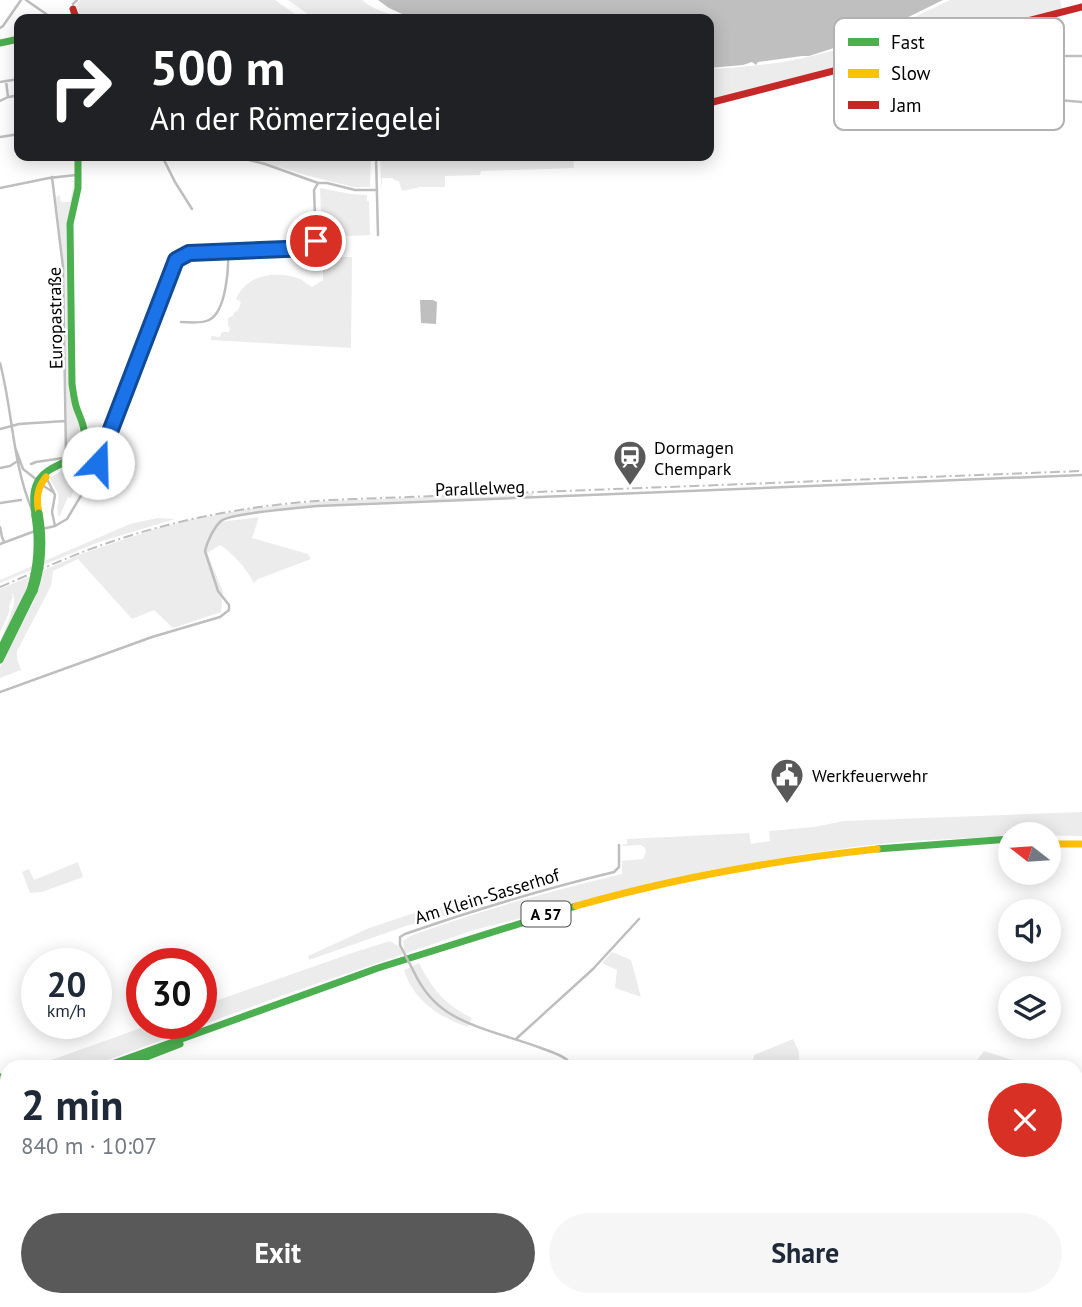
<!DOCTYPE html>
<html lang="en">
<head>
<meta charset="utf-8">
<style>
  body { margin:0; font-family:"PT Sans",sans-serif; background:#f6f6f7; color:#1f2937; height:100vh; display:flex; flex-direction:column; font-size:26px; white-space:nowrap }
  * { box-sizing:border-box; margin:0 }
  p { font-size:23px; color:#747a83 }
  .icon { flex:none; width:38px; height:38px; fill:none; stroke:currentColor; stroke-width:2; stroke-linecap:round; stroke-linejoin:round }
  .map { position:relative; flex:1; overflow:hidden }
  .drawer { position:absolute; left:0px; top:1060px; width:1083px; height:247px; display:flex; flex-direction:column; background:#fff; border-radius:21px 21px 0 0; box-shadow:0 4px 18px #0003 }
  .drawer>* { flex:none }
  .guide { position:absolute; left:14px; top:14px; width:700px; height:147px; border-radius:14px; box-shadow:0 4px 18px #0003; background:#202124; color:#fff; overflow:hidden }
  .needle { width:46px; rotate:287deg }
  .tools { position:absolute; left:998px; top:822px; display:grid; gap:14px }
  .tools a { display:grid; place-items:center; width:63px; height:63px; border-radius:50%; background:#fff; box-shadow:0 4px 18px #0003; font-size:35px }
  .speed { position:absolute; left:21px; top:948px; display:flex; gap:14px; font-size:35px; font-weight:700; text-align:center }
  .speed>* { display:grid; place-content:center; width:91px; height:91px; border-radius:50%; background:#fff; box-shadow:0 4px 18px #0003; line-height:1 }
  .speed small { font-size:18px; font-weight:400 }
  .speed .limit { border:10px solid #d22; background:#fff; color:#111 }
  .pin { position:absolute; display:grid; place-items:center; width:60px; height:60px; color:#fff; margin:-30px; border:4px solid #fff; border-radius:50%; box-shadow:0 2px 7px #0007 }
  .me { position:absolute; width:77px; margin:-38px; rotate:21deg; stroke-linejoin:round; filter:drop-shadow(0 0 5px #0008) }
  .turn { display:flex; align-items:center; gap:24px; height:147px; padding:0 21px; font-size:32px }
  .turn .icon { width:91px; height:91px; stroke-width:2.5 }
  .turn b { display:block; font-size:49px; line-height:60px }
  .round { display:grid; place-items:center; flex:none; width:74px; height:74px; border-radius:37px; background:#f6f6f7 }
  .headline { display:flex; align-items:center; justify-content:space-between; height:119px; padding:0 21px }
  h1 { font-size:42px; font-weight:600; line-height:52px }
  .action { display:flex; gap:14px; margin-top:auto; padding:14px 21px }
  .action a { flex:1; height:80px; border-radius:42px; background:#595959; color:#fff; font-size:28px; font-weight:600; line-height:80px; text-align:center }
  .action a+a { background:#f6f6f7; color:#1f2937 }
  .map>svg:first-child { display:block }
  .green { fill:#ececec }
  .water { fill:#bfbfbf }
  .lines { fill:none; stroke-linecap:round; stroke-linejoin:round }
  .street { stroke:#bebebe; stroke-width:2.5 }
  .fast { stroke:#4caf50; stroke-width:7 }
  .slow { stroke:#ffc107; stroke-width:7 }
  .jam { stroke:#c62828; stroke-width:7 }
  .rail { stroke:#bebebe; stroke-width:2; stroke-dasharray:10 3.5 2 3.5; stroke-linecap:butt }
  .street-bridge { stroke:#bebebe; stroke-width:2.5 }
  .fast-bridge { stroke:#4caf50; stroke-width:7 }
  .route-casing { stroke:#114b97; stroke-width:18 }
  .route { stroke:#1a73e8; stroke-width:12 }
  .labels { text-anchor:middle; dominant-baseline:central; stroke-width:5; stroke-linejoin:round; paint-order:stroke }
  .shield { fill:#fff; stroke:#4c4c4c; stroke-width:2 }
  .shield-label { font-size:16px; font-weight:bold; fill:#000 }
  .street-label { font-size:18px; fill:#000; stroke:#fff }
  .poi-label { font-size:18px; fill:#000; stroke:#fff; text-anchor:start }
  .key { fill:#fff; stroke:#b2b2b2; stroke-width:2 }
  .key-label { font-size:19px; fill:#000 }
</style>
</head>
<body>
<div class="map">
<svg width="1082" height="1307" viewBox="0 0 1082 1307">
  <rect width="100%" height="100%" fill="#fff"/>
  <path class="green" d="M80,0H275L302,19H203L176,16L84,19L79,13L76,5Z
    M288,0H362C374,11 390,13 404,19H315Z
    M950,0H1060L1062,10L709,100V69C755,67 795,62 839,49L844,60L857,54H859L861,59L869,57L865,41Z
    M242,156H371L370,187H353L309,176Z
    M380,156H573L574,168L481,171L480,175L445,176V187H420L402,191L399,181L394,180L393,178H382V188L381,183Z
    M70,180L74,181L75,183L66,229L69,392L79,426L80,437L77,446L72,454L67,457L65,277L56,198L58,195L60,196L61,202H70L74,183Z
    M320,188L351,194L367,195V201H369L370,235L322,237Z
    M323,257H352L351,348L211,340V336L220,337L222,332H229L230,328L228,326V318L233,316L234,313L238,310L241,302L236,299C247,274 274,271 298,278C303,280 307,284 312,287L323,280Z
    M87,445L86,453L71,498L68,497L59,517C55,509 60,503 58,494C57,489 52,484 50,478L78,461Z
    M533,493V497C489,499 238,502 219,522L259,517L252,538L308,554L311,559L258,579L254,583C245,567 235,555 220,545L207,553L223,592L221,612L173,628L154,610L132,619L78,559L53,571L51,586L17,651V659L21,670L0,678V667L33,603L44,570L84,553L155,529L193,519L247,509L324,501Z
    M157,518L175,519L99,542L0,583V580L130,524Z
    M31,576L22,600L0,643L14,605V596L11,593L13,597L9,606V612L0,633V589Z
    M1082,812V836L1010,835V836L910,841L861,846L804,854L711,870L474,930L281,996L89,1067L29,1068L152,1024H201V1006L352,953L390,941L404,950L403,941L410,936C479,911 550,891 622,874V861L643,859L646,852L645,848L641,845L622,846V845L627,844V839L749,833L751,844L770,841L769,831L814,827L844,821Z
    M78,862L83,877L42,892L30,893L22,872L29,869L34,880Z
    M444,901L447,915L406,926L309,960L308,956L369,928L408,915L441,907Z
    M612,952L631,960L641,997L615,988L617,970L602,963Z
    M419,963C433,990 444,1004 472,1018L468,1027C440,1018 413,1000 404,970Z
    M793,1039L799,1052V1067H752L754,1055Z
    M984,1051L1016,1061L1015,1067H972Z
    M44,1300H128L130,1307H32V1305Z
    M498,1300H739L742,1307H491Z"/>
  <path class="water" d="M378,0H943L880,31L840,46L809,56H802L758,62L756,65L752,62L743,65L709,68V19H413L389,8Z
    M420,300H433L437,302L436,324L421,323Z"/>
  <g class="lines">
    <path class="street" d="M26,0L49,16
      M73,4L77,0
      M0,28L3,26L21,0
      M1046,56H1082
      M0,82L19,79
      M9,97L19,95
      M1058,100L1082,102
      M0,101L8,97L6,81
      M0,137L19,134
      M162,156L175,182L192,209
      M232,156L265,164L318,183H327L355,190H377
      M376,156L378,235
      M0,188L49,178L76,175
      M181,322C190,322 201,324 209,320C226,312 229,268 228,252
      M0,363C13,412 12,462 32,510
      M0,429L19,424L65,421
      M16,450L23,469L37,480
      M31,464L36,462L63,458L66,454L63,267L52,177
      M0,468L10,466L16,462
      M47,479L55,495L52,512L55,526
      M42,485L53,492
      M0,503L21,500
      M0,527L2,537L4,542
      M42,529L55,526L67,519L94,474L176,259L189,253L311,248L316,241L314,190L318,183
      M0,544L35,531
      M0,692L152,637L220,617L229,610V605L218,591L205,551C207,542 214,527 221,521C230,513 301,508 317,506L1082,475
      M400,945V937L405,934C474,910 544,889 614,872L619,867V845
      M414,972C422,989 433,1003 449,1013C474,1029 512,1037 541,1048C549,1051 559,1054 566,1059C570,1062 570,1063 573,1068
      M517,1038L593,969L639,919
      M1076,1101L1082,1102
      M1076,1173H1082
      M1076,1271H1082
      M818,1300L830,1307
      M904,1300L918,1307
      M1000,1302L1017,1307
      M864,1307L868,1300
      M942,1307L943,1300
      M998,1307L1001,1300
      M1062,1307V1300"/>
    <path class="fast" d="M0,43L19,39
      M35,516C34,505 32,493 37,483C48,461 78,467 84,438C86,427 79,416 76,406C74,399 73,391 72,384L70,224L78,188V156
      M0,650L30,590
      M0,660L34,591
      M877,849L1010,839
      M101,1068L378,968L576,906
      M118,1068L180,1044
      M0,1077L7,1092
      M0,1177L7,1174
      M1076,1231L1082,1232
      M362,1300L365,1307"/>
    <path class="slow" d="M39,513C36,499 37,488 46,477
      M1048,844H1082
      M576,906C674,878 776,860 877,849"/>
    <path class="jam" d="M73,9L75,15L79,19
      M709,103L1082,7
      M0,1105L7,1102"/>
    <path class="rail" d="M0,587C33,573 65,558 99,546C174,519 251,505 330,500L1082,471"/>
    <path class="street-bridge" d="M400,945L414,972"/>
    <path class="fast-bridge" d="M30,590C38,565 39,542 35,516
      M34,591C43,565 44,540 39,513"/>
  </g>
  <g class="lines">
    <defs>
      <path id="route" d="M98,463L176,260L189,253L311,248L316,241"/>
    </defs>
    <use href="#route" class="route-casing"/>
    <use href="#route" class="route"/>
  </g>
  <defs>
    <symbol id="station-pin" viewBox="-11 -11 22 30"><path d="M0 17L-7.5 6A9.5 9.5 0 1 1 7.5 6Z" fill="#595959" stroke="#fff"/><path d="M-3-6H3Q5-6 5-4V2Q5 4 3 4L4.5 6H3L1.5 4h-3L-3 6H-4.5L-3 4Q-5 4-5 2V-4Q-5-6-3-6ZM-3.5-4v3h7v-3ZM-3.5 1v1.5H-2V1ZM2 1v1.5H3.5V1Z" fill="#fff"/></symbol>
    <symbol id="civic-pin" viewBox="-11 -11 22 30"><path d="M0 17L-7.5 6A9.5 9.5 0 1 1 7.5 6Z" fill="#595959" stroke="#fff"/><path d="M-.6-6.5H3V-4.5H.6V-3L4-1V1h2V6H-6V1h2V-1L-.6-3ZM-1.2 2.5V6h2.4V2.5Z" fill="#fff"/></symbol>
  </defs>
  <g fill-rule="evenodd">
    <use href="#station-pin" x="611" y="438" width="38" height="52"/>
    <use href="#civic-pin" x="768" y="756" width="38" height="52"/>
  </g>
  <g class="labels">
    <rect class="shield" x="521.5" y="901.5" width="49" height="25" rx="5"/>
    <g class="shield-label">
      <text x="546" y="914">A 57</text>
    </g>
    <g class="street-label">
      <text transform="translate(55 318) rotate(-91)">Europastraße</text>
      <text transform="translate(480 488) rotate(-2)">Parallelweg</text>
      <text transform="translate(487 896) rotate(-17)">Am Klein-Sasserhof</text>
    </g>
    <g class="poi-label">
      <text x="654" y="447">Dormagen<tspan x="654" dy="21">Chempark</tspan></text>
      <text x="812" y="775">Werkfeuerwehr</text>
    </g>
  </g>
  <rect x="834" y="18" width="230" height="112" rx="10" class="key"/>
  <rect x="848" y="38" width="31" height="8" fill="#4caf50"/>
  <rect x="848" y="69" width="31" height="9" fill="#ffc107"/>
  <rect x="848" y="101" width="31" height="8" fill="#c62828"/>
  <g class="key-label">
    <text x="891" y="49">Fast</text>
    <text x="891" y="80">Slow</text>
    <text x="891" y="112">Jam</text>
  </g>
</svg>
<div class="tools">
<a><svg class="needle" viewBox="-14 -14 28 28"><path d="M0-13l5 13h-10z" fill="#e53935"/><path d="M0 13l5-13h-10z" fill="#747a83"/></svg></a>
<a><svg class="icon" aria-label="sound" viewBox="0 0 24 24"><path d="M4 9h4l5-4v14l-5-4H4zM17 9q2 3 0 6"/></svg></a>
<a><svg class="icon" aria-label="layers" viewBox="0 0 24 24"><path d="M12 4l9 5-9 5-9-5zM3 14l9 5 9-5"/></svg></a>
</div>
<div class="speed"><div>20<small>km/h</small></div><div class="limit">30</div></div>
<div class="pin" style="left:316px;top:241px;background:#d93025"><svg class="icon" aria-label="arrive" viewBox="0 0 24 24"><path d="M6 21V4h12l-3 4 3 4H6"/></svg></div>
<svg class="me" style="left:98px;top:463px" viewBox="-20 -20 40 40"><circle r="19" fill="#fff"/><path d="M0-13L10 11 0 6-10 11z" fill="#1a73e8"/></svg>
<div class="guide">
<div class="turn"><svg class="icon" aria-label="right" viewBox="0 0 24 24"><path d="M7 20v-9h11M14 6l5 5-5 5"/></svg><div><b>500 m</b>An der Römerziegelei</div></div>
</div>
<section class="drawer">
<div class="headline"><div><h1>2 min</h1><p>840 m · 10:07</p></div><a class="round" style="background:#d93025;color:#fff"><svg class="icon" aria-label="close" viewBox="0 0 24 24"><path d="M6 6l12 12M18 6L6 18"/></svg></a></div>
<div class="action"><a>Exit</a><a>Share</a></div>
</section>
</div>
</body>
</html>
